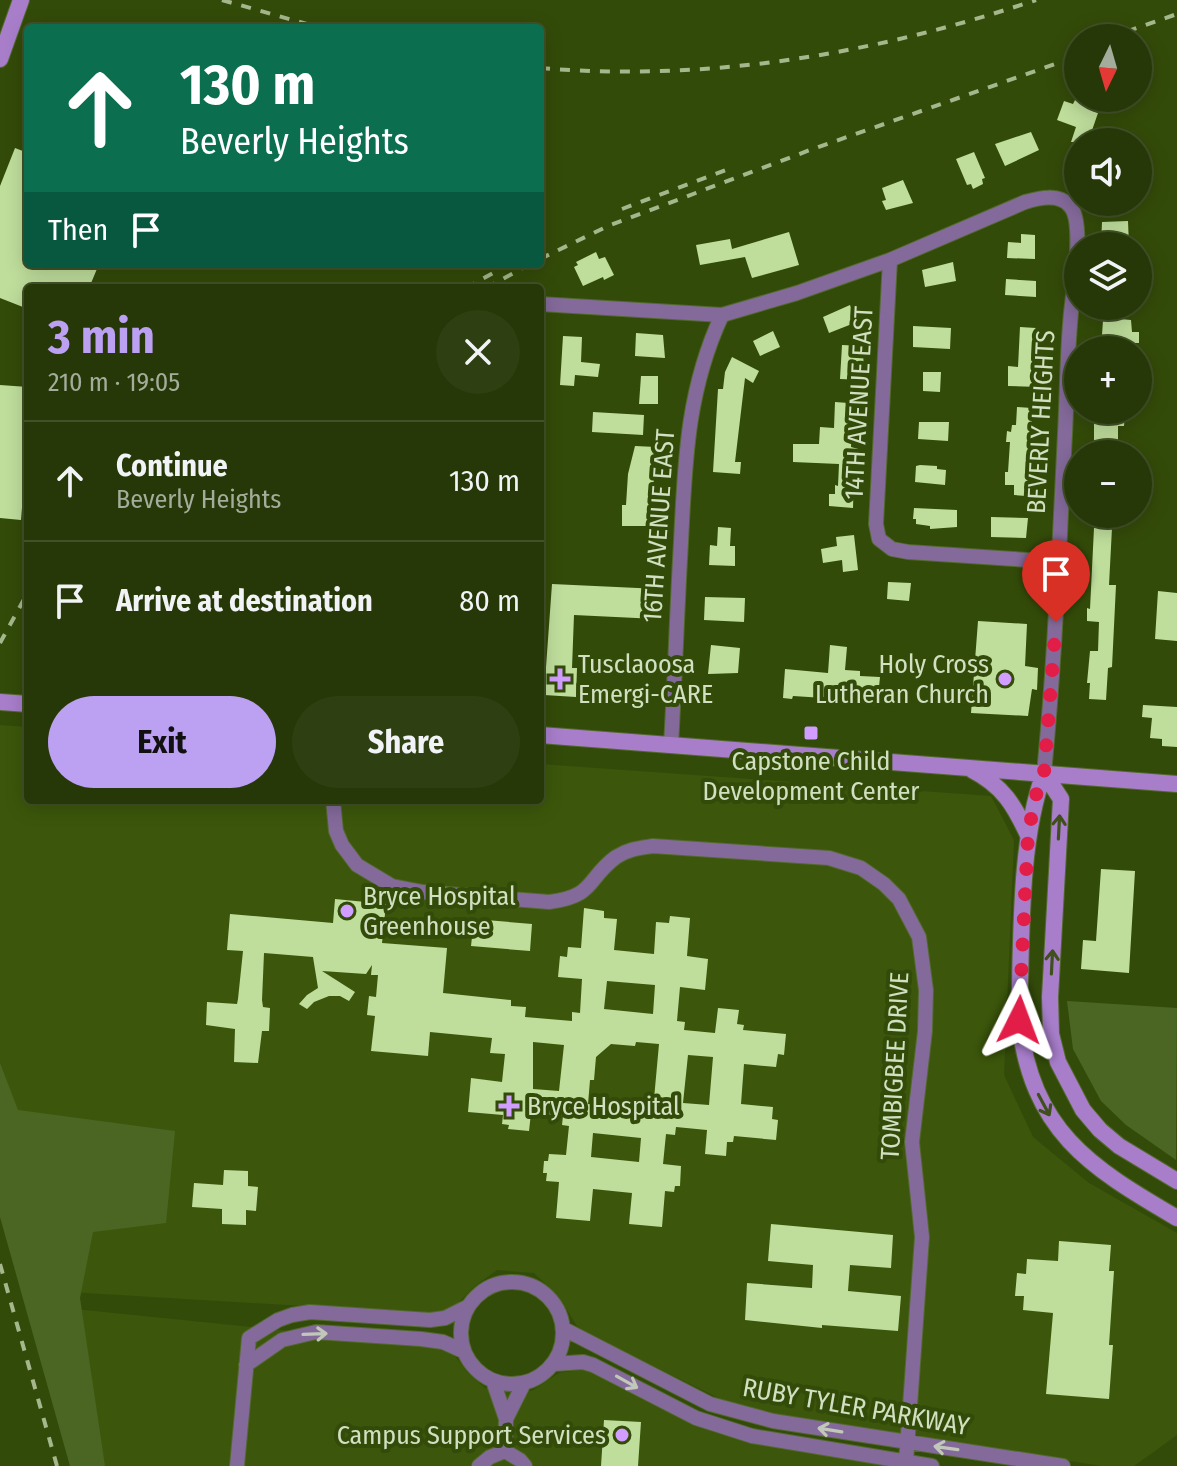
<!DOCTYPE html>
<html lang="en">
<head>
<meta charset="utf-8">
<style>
  body { margin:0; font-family:"Fira Sans Condensed",sans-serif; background:#2e3f11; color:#f1f3f6; height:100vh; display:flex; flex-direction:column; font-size:30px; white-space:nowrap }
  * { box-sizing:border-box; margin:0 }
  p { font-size:26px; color:#a4ac9b }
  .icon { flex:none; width:44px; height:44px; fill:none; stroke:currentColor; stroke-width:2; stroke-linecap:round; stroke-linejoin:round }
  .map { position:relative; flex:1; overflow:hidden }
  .drawer { position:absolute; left:24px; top:284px; width:520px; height:520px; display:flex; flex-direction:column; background:#263807; border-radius:8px; box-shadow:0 4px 20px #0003,0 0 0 2px #425228 }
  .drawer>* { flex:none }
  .top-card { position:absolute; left:24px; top:24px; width:520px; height:244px; border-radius:8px; box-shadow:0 4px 20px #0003,0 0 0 2px #425228; background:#0b6e4f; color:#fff; overflow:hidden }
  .needle { width:52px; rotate:185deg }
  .controls { position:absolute; left:1064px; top:24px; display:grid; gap:16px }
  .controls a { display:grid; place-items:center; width:88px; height:88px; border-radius:50%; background:#263807; box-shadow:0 4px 20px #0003,0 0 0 2px #425228; font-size:40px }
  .pin { position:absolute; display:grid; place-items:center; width:68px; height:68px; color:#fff; margin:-82px -34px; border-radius:50% 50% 50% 0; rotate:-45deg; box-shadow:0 0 8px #0007 }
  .pin .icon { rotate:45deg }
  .me { position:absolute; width:88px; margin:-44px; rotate:3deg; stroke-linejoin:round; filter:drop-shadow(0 0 6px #0008) }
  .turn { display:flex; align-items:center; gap:28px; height:168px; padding:0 24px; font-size:36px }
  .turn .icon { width:104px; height:104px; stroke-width:2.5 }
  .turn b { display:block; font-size:56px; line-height:68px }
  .then { display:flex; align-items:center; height:76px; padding:0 24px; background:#0003; gap:16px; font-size:30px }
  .round { display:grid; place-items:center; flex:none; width:84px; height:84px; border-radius:42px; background:#2e3f11 }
  .summary { display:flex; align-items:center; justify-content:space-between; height:136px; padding:0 24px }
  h1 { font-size:48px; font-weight:700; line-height:60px; color:#bca0f2 }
  .cta { display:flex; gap:16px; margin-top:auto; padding:16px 24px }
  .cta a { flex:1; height:92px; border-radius:48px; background:#bca0f2; color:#111; font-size:32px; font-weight:700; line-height:92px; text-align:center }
  .cta a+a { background:#2e3f11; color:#f1f3f6 }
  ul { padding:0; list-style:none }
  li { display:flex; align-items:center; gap:24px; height:120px; padding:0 24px; border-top:2px solid #425228 }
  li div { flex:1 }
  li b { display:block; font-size:30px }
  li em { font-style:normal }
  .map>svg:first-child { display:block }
  .built { fill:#3c570b }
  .green { fill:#4b6623 }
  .building { fill:#bfde9c; fill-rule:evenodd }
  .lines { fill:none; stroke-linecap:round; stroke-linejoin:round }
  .street-casing { stroke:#53692e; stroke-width:16 }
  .secondary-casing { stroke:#53692e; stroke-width:18 }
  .street { stroke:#846a9b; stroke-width:14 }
  .secondary { stroke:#a87ecb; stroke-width:16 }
  .rail { stroke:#a5b78d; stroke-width:4; stroke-dasharray:10 10; stroke-linecap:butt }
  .oneway { stroke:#3f501c }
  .oneway2 { stroke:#c2c8b9 }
  .route { stroke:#e11d48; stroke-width:14; stroke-dasharray:0 25.2 }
  .poi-dot { fill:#d19dfe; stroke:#334b09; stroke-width:3 }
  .labels { text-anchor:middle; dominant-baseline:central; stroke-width:8; stroke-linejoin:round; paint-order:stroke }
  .street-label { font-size:26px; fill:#d1e0c0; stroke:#334b09 }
  .poi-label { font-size:26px; fill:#d1e0c0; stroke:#334b09; text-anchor:start }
</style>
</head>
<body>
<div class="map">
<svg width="1177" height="1466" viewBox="0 0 1177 1466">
  <rect width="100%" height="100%" fill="#334b09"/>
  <path class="built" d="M0,725L28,727V800H540V764L991,796L1014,840L1004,1075L1033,1137L1089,1183L1177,1233V1435L1134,1466H1102L774,1415L725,1401L593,1337L577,1326L559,1297L534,1273L497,1270L475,1286L454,1307L437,1314L53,1291L0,1149Z
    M55,1307L437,1346L455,1356L468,1373L485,1388L532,1391L559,1373L586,1369L734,1437L893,1466H92Z"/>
  <path class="green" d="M1067,1001L1177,1008L1176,1160L1126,1125L1101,1101L1073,1049Z
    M0,1063L18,1110L175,1131L166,1223L93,1232L80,1298L105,1466H70L0,1217Z"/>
  <path class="building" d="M1075,100L1093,106L1092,111L1098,113L1088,142H1071L1076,127L1057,120L1064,101L1073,104Z
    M1031,132L1039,150L1005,166L995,144Z
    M15,148L28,153V264H99L89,288H28V309L0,298V186Z
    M974,152L985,178L982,179L983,184L973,189L971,184L967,185L956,159Z
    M903,180L913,203L886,210L882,201L886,200L882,188Z
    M1128,221L1129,246H1101L1102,222Z
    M789,232L799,265L752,278L745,257L700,265L696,245L730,239L732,249Z
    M1021,234L1035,235V259L1007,258L1008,242L1021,243Z
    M596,252L599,259L605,257L614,275L604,280L603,277L583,286L574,267L578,265L576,262Z
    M953,262L956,281L925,287L922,270Z
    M1006,279L1036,281V297L1005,295Z
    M850,305L857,322L829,333L823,317Z
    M1104,306H1121L1120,319L1131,320L1132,332H1139V343H1117L1118,336L1102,335Z
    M913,326L951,328L950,349L913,347Z
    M1020,327L1036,328L1034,368L1035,374H1039V387L1008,386V366L1018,367Z
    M773,331L780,347L760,356L753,341Z
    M636,333L663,335L665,358L635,356Z
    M563,336L582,337L581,362L600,364L598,377L575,375L574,386L560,385Z
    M842,345L863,346L864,380L840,379Z
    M732,357L759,371L753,383L745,378L735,462H741L740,474L713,472L718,389H723L725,372Z
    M923,372H941L940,392L923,391Z
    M641,376H658V404H639Z
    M0,385L28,387V495H23L21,520L0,518Z
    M835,402L862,404L860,423L858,422L857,428H852L851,447L862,450V466L854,468L853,508L829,506V494H835V485L838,486L839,464L793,462V444H819L820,427L834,428Z
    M1017,407L1032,408L1031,461L1026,496L1014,495V485H1005V472H1008L1010,442H1006L1007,431L1011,432L1012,425H1016Z
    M1099,410H1119V415H1125L1124,426H1118V444H1115L1114,454H1094V414L1098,415Z
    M593,412L644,415L643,435L592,432Z
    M919,422H949L948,441L918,439Z
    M635,446L656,447L652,507H655V525L650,526H622V505H626L628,474Z
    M920,465L937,466V469L946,470L945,485L915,482L916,466Z
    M914,508L957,510V527L930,529V526L916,524V519H913Z
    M991,517L1028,518L1026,538L991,537Z
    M718,527L731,528L730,546H735V566L709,565L710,545L717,546Z
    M1094,528H1112L1109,585H1116L1112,667L1108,668L1106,700L1089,699L1090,683H1087L1090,651H1098L1099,622L1087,621V608L1090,609Z
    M854,535L858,570L843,572L842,560L823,563L821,549L837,546L836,537Z
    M888,582L911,583L909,601L887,599Z
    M552,584L659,589L657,619L574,615L572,668H577L576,697L544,695Z
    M1158,591L1177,593V641L1155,639Z
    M705,597L745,598L744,622L704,620Z
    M978,621L1027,624L1025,666L1038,668L1037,690L1032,689L1028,716L971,713Z
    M711,645L740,648L738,673L708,674Z
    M830,645L847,647L845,670L860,671V676L880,677L877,706L864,705L865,702L837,699V703L823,702L824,698L793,696L792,699L783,698L785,669L828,673Z
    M1143,705L1177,707V747L1162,746V739L1150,738L1152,718L1142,717Z
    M1101,869L1135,871L1129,973L1081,969L1083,940L1096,941Z
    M335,899L386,904L382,943L447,948L443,993L511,1000V1006L526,1007L525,1017L572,1021V1012L580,1013L582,979L558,977L560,956L567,957L568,947L581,948L584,908L604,911V918L617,919L614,950L654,954L656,922L669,923L670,916L690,918L687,956L708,959L705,990L680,987L677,1021L685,1022L684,1030L715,1033L718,1008L739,1010L737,1024L744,1025L743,1030L786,1034L784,1055L778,1054L776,1067L744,1064L741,1104L773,1107L772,1119L778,1120L776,1140L734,1136L733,1142H727L726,1156L705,1154L707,1130L676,1127L675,1135L666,1134L663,1164L681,1166L680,1186H675L674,1192L665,1191L662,1227L629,1224L632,1193L593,1189L590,1221L556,1218L559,1182L546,1181L547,1173H543L544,1161H548L549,1154L566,1155L569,1126L562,1125L563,1116L531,1113L529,1131L508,1129L509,1125L502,1124L503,1115L468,1112L471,1078L502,1082L505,1054L490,1053L492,1038L430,1032L428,1056L371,1051L375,1016L367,1015L369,996L376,997L378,975H371L372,965L366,974L322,971L355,992L349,1001L340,996H329L314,1002L307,1009L299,1004L307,995L318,988L313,957L264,953L262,1000L263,1007L270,1008L269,1031H262L258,1063L234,1062L235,1029L206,1025L207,1002L237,1004L238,999L243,951L227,950L230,914L333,923ZM607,981L655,985L653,1014L604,1009ZM533,1042L564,1045L559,1091L533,1089ZM636,1042L659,1044L653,1110L588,1104L590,1080H594L596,1057L611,1044L635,1046ZM688,1055L713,1057L709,1105L683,1103ZM593,1133L641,1138L639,1162L591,1157Z
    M474,919L532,924L530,951L471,946Z
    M224,1170L248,1171V1186L258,1187L256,1211L246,1210V1225L222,1224V1209L192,1207L194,1183L223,1185Z
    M771,1224L893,1235L891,1268L850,1265L848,1291L901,1296L898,1331L822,1325V1328L745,1320L747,1283L812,1288L813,1265L768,1261Z
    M1059,1241L1111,1245L1109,1271H1114L1109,1345H1113L1109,1399L1046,1394L1053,1313L1023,1310L1024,1296H1015L1017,1273L1026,1274L1027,1259L1058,1261Z
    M604,1420L641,1422L638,1466H601Z"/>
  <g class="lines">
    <defs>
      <path id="street" d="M890,260L876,524L879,539L892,549L908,552L1058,562
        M540,304L722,315L797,293L890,260L1025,202C1039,198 1059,193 1070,206C1085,222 1073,291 1071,313C1067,353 1067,394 1065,434C1059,548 1055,661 1044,773
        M671,745C675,677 677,610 681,542C685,461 687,390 722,315
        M333,800L336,831L342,845L357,865L392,886L423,892L549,902C596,896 586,879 616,857C628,849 640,848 653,846L829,858L861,868L884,884L899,899L919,937L926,990L925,1031L912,1142L922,1237L906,1462
        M461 1333a51 51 0 1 1 102 0a51 51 0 1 1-102 0Z
        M564,1329L710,1404L773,1421L1063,1466
        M554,1364L583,1362L593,1365L696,1418L752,1436L932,1466
        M246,1365L282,1340L316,1332L421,1339L443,1342L463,1351
        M493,1381L506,1419L505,1451
        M506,1419L524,1383
        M237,1466L249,1338L278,1320L292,1315L310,1312L430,1320L445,1318L467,1307
        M479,1466L490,1457L505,1451L520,1460L525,1466"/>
      <path id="secondary" d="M0,59L21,0
        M0,702L28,704
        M540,735L1177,784
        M972,770C1003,786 1014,805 1028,835
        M1044,773C1018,844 1022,944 1019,1020C1032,1131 1088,1166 1177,1218
        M1044,773L1061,799L1050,997L1051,1034L1058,1062L1083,1110L1100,1130L1119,1146L1177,1181"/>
    </defs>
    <use href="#street" class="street-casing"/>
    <use href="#secondary" class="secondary-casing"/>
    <use href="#street" class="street"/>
    <use href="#secondary" class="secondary"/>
    <path class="rail" d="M222,0L321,28
      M1108,38L1177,14
      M540,68C710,82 875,54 1036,0
      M622,209L734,167
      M540,259L608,226L810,150L1078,56
      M466,288L495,272
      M486,288L530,264
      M0,643L28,592
      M0,1264L57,1466"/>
  </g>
  <defs><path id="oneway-shaft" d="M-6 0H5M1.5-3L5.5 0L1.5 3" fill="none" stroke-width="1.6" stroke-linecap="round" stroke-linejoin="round" transform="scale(2)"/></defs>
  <g class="oneway">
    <use href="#oneway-shaft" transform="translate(1059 827) rotate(-87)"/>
    <use href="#oneway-shaft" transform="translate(1052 962) rotate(-87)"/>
    <use href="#oneway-shaft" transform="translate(1044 1105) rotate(62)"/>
  </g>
  <g class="oneway2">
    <use href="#oneway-shaft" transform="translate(315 1334) rotate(-2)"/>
    <use href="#oneway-shaft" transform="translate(627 1382) rotate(29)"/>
    <use href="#oneway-shaft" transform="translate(830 1430) rotate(-171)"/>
    <use href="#oneway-shaft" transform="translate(946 1448) rotate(-172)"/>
  </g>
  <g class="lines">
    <path class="route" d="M1019,1020L1028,835L1035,798L1044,773L1056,622"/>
  </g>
  <g class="poi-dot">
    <path d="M556 667h8v8h8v8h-8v8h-8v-8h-8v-8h8z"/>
    <circle cx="1005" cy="679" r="8"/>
    <rect x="803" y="725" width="16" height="16" rx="4"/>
    <circle cx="347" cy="911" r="8"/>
    <path d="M505 1094h8v8h8v8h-8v8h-8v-8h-8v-8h8z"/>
    <circle cx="622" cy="1435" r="8"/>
  </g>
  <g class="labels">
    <g class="street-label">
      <text transform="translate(859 403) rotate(-87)">14TH AVENUE EAST</text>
      <text transform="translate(1041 422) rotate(-87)">BEVERLY HEIGHTS</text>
      <text transform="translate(659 526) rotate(-86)">16TH AVENUE EAST</text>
      <text transform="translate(895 1066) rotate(-87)">TOMBIGBEE DRIVE</text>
      <text transform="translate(856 1407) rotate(10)">RUBY TYLER PARKWAY</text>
    </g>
    <g class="poi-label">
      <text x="578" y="664">Tusclaoosa<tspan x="578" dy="30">Emergi-CARE</tspan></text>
      <text x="989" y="664" text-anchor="end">Holy Cross<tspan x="989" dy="30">Lutheran Church</tspan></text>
      <text x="811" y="761" text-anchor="middle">Capstone Child<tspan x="811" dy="30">Development Center</tspan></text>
      <text x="363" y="896">Bryce Hospital<tspan x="363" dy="30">Greenhouse</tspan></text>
      <text x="527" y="1106">Bryce Hospital</text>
      <text x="606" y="1435" text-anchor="end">Campus Support Services</text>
    </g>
  </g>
</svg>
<div class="controls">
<a><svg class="needle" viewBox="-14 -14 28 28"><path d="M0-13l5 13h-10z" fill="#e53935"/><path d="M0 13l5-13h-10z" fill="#a4ac9b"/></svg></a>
<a><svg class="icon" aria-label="sound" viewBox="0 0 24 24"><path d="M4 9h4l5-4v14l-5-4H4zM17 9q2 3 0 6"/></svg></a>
<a><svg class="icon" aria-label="layers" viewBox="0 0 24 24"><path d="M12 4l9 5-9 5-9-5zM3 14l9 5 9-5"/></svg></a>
<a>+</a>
<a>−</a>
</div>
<div class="pin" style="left:1056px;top:622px;background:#d93025"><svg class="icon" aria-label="arrive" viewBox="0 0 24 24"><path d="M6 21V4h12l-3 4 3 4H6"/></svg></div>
<svg class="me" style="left:1019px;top:1020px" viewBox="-20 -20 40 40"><path d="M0-17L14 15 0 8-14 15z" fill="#e11d48" stroke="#fff" stroke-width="4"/></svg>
<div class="top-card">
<div class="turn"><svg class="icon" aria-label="ahead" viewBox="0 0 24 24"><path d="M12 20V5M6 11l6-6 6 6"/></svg><div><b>130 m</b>Beverly Heights</div></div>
<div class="then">Then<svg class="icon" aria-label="arrive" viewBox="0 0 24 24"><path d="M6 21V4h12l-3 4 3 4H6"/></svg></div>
</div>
<section class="drawer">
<div class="summary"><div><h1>3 min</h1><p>210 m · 19:05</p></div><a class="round"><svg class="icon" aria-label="close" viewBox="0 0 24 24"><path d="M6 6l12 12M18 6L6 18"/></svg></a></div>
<ul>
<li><svg class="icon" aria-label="ahead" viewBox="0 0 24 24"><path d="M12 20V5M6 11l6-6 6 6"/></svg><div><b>Continue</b><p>Beverly Heights</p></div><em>130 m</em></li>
<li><svg class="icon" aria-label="arrive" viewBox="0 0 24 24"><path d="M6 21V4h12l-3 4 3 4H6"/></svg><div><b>Arrive at destination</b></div><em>80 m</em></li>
</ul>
<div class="cta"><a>Exit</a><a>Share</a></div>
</section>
</div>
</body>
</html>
